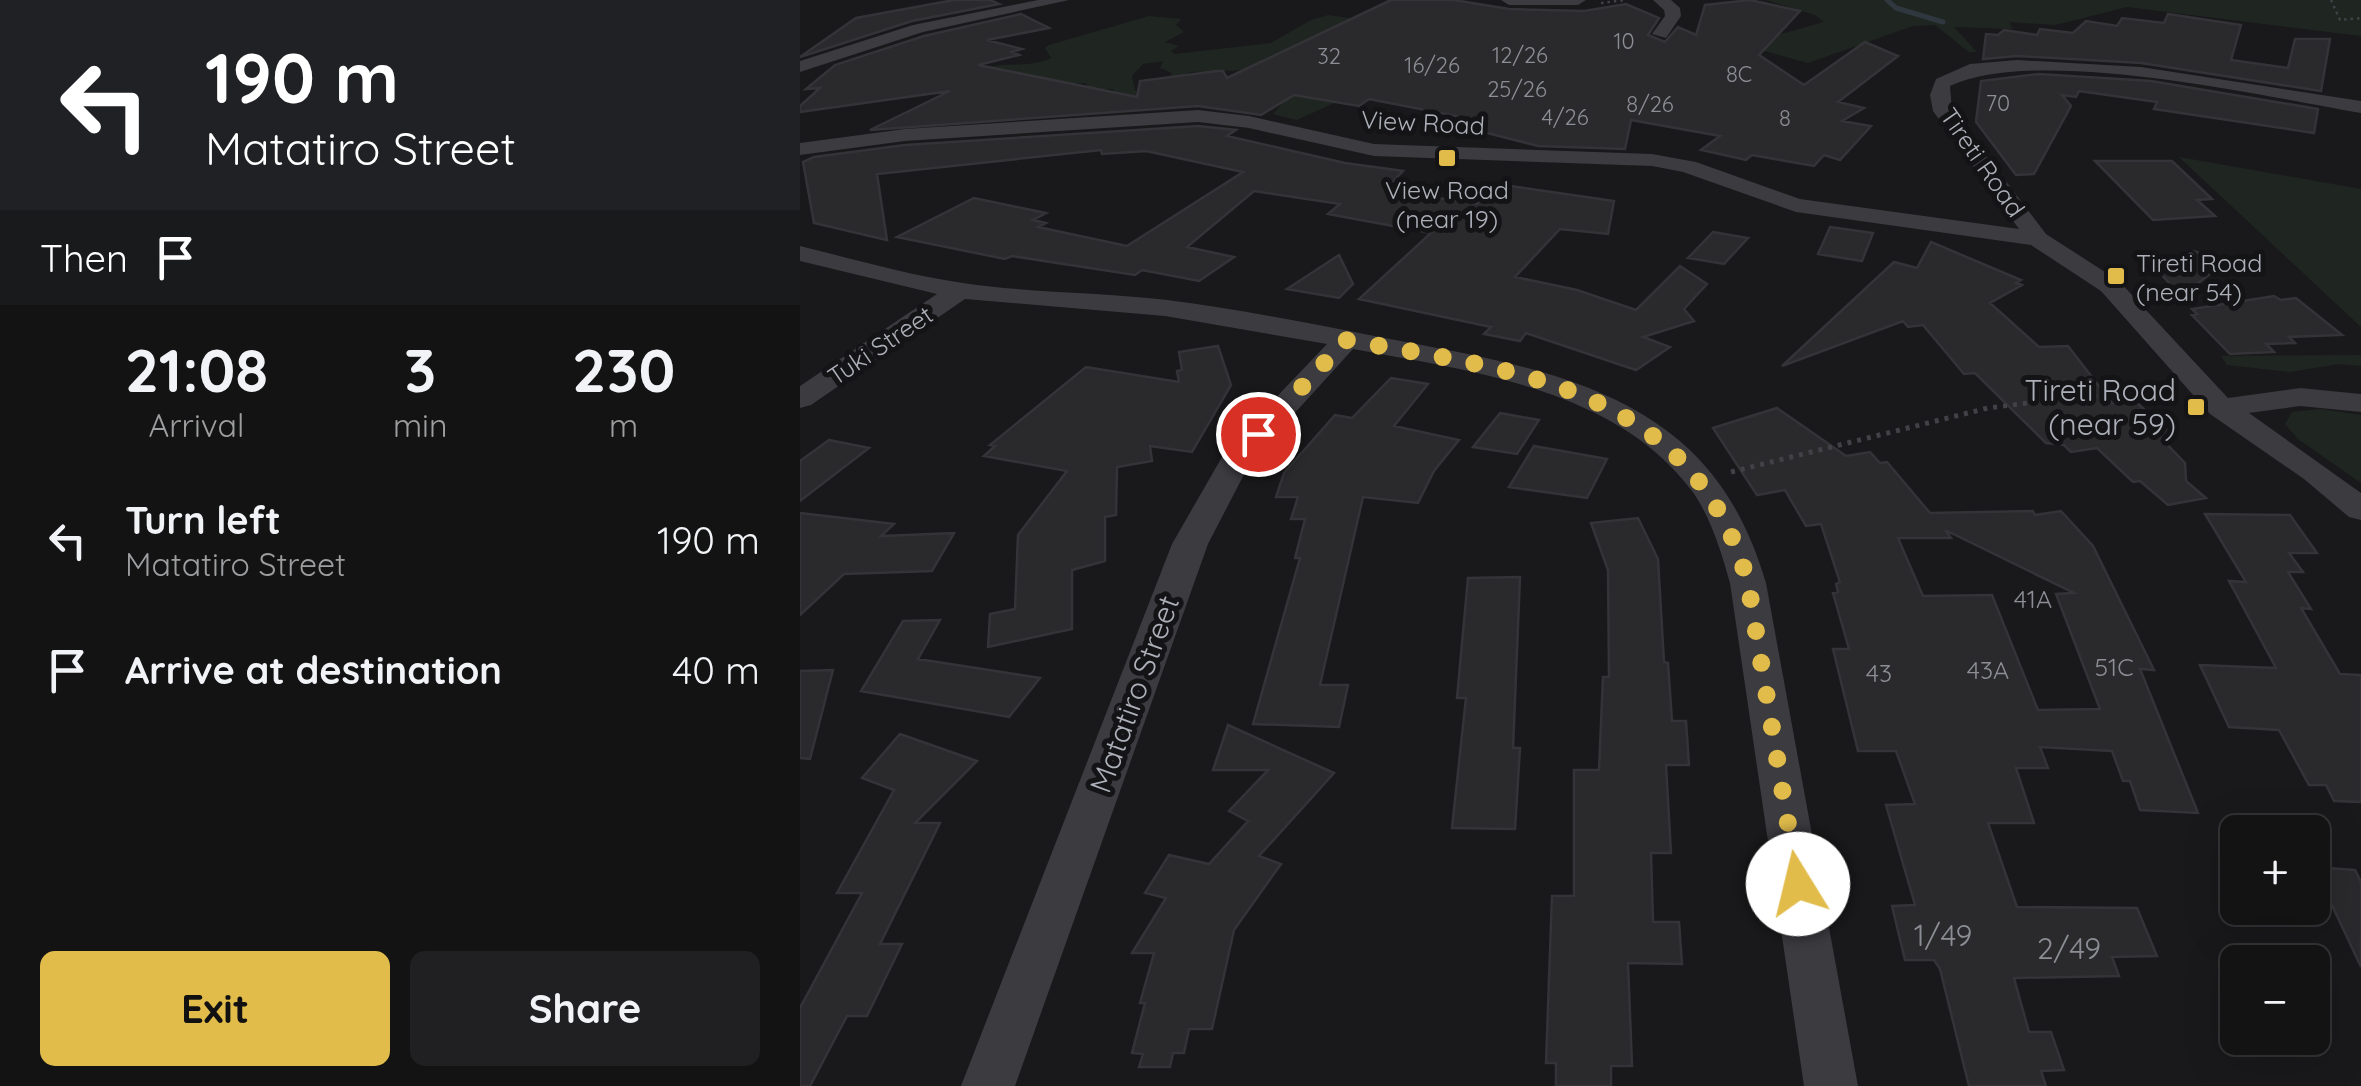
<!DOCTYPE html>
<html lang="en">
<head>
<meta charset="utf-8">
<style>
  body { margin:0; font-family:Quicksand,sans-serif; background:#202022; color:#f1f3f6; height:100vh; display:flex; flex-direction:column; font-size:38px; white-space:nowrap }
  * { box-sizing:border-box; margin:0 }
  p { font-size:32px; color:#9d9ea0 }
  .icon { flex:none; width:55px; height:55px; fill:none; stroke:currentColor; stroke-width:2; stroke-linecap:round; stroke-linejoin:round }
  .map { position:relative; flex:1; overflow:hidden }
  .drawer { display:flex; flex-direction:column; background:#131314; width:800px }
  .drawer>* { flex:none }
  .top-card { background:#202124; color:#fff; overflow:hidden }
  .buttons { position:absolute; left:1420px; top:815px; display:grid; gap:20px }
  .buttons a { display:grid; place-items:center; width:110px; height:110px; border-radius:15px; background:#131314; box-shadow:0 10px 40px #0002,0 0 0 2px #323234; font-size:50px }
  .pin { position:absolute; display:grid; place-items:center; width:85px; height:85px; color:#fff; margin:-42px; border:5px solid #fff; border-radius:50%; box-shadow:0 2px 10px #0007 }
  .me { position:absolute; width:110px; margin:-55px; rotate:351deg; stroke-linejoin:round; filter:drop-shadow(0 0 8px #0008) }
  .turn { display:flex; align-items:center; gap:35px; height:210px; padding:0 40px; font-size:45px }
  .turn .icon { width:130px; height:130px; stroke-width:2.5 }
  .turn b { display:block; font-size:70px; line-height:85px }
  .then { display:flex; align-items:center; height:95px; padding:0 40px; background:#0003; gap:20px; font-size:38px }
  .eta { display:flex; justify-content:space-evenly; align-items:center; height:170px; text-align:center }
  .eta b { font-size:60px; font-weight:800; line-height:70px }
  .action { display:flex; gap:20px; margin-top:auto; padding:20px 40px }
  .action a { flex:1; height:115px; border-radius:15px; background:#e1bc4b; color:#111; font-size:40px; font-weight:800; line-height:115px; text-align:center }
  .action a+a { background:#202022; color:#f1f3f6 }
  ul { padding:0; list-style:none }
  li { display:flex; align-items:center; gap:30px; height:130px; padding:0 40px }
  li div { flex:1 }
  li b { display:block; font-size:38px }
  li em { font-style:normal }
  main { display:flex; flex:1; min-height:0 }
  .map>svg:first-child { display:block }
  .green { fill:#1f2621 }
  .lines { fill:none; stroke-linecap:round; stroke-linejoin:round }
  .stream { stroke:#30373e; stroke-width:5 }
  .building { fill:#2a292c; stroke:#343337; stroke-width:2.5; fill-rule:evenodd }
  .path-far1 { stroke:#414247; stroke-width:2.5; stroke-dasharray:2.5 4; stroke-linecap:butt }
  .path { stroke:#414247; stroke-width:5; stroke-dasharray:4 6; stroke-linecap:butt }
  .minor { fill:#3b3b40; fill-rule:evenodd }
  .route { stroke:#e1bc4b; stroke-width:18; stroke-dasharray:0 32.4 }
  .poi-dot { fill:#e1bc4b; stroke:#141416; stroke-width:4 }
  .labels { text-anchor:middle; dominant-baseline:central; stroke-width:10; stroke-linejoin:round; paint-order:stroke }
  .far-number-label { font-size:22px; fill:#8c8e96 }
  .far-street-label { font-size:25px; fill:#adb0b9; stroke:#141416 }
  .far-poi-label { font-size:25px; fill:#adb0b9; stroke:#141416 }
  .number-label { font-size:25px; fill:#8c8e96 }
  .poi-label { font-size:30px; fill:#adb0b9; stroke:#141416; text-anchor:end }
  .street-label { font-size:30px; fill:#adb0b9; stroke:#141416 }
  .near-number-label { font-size:30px; fill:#8c8e96 }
</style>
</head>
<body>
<main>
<section class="drawer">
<div class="top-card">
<div class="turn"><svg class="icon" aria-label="left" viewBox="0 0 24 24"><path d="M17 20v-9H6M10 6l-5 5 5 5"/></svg><div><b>190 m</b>Matatiro Street</div></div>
<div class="then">Then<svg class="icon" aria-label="arrive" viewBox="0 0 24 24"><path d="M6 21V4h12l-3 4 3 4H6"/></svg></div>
</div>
<div class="eta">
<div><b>21:08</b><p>Arrival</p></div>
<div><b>3</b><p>min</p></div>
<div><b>230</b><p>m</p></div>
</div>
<ul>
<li><svg class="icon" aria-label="left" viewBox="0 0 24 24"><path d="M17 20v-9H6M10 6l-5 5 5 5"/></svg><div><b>Turn left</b><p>Matatiro Street</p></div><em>190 m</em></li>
<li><svg class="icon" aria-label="arrive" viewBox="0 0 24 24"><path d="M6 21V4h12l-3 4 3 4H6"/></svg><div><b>Arrive at destination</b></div><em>40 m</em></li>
</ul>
<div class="action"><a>Exit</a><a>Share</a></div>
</section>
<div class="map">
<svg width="1561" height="1086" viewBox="0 0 1561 1086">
  <rect width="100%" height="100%" fill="#19191b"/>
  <path class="green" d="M966,0H1561V36L1327,7L1255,25L1209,22L1213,29L1154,27L1177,52H1169L1135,25L1113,26L1008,63L943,45L1024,22L1015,15Z
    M528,15L563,20L543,99L497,120L473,114L482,104L480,97L447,70L391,72L367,82L372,73L360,68L363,61L343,64L332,76L335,90L353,108L315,93L313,89L288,90L286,83L249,84L184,68C205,62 232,68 251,58L245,48L249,45L349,16L381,19L376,25L384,32L365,42L379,46L371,51L375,54L471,43L511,20Z
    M1379,157L1561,189V327Z
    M1561,355V366L1539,364L1490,372L1427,365L1421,356Z
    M1521,409L1561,415V483L1498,439L1485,424L1492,412Z"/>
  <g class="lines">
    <path class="stream" d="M1087,0L1096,8L1143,22"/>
  </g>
  <path class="building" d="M154,0H190L199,4L112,21L0,57L56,18Z
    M591,0H654L709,9L784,11L826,4L859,18L848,35L865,42L878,27L896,35L905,5L950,0L1000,11L959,55L1004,85L1065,42L1098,56L1038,102L1064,108L1042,121L1071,126L1040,160L1024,155L1014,166L952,155L946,160L901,150L920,136L831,120L825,149L738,146L668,128L682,121L569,99L559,106L494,95L461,115L398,106L70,130L150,91L0,112V106L20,88L6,89L35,65L124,36L221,14L249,28L187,40L222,49L212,52L219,55L178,65L337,97L340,81L417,71H423L427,78Z
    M1368,14L1441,25L1431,60L1488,68L1495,39H1530L1521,91L1341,63L1217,56L1183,59L1186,34L1198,35L1204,30L1237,35L1240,29L1273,33L1286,21L1317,26L1322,18L1364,23Z
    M1238,74L1351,81L1518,109L1514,133L1354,109L1357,102L1279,91L1276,97L1262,95L1271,106L1234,174L1216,175L1176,122L1181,81Z
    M398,126L436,130L427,136L545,163L603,171L585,190L677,204L697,184L814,201L808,234L760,229L715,277L777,290L836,310L880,266L907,284L884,309L894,321L843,337L870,347L836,370L726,333L720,341L684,334L691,327L559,299L631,233L528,214L540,204L454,191L387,247L434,257L399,281L342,270L335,275L212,256L205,259L97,237L174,198L246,213L233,220L246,223L238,227L327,246L443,172L346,151L302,154L301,150L77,174L87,240L14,223L3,162L14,157L105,145Z
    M1295,161H1372L1412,199L1397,200L1415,216L1353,220Z
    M1030,227L1073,233L1062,261L1018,254Z
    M913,232L948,238L924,264L888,258Z
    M1131,242L1221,280L1216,283L1222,285L1190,303L1239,347L1268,346L1312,403L1335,401L1373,435L1360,437L1385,463L1386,481L1406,498L1368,505L1340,481L1333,482L1297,448L1271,452L1264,445L1246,443L1175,373L1164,374L1123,325L1108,327L1103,321L982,366L1094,262L1117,268Z
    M1393,251L1426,261L1381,297L1362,275Z
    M539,255L553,284L539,298L487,289Z
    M1474,296L1481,300L1496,298L1542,335L1489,337L1495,343L1466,344L1474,352L1430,354L1392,315L1397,314L1392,309Z
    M418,346L431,385L392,452L350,446L352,461L317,467L316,515L305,517V561L272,570V629L188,647L190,614L215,609L218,535L267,471L184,456L195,446L190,445L286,367L379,382L377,371L382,370L379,352Z
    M591,378L628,384L594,426L659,440L634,471L618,503L563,497L520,685H548L539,727L453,724L500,558H495L505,519H491L498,497H476L484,473L535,415L552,418Z
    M977,408L1046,456L1070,452L1080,463L1087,462L1130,513L1233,511L1235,515L1261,511L1293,546L1354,670L1340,669L1398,813L1340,810L1330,781H1323L1312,751L1240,747L1248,768H1216L1234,823H1188L1217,907L1337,908L1357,956L1312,957L1319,976L1214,978L1229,1032H1251L1264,1070L1241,1071L1246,1086H1169L1140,969L1134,960H1105L1092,906L1115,905L1086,805L1115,804L1096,751H1058L1033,649H1049L1033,593L1038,592L1036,584L1040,582L1021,524L1006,526L985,490L957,495L913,428ZM1145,530L1274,593L1256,594L1300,709L1238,710L1192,595L1123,596L1098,538H1151Z
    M700,413L739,420L717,454L673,447Z
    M29,440L69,448L0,501V461Z
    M734,446L807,459L787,498L709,487Z
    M0,513L94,524L81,536L154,533L132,571L44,574L0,615Z
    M1405,514L1490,515L1517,553H1489L1503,572H1488L1511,609L1501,608L1540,674L1561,675V802L1534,801L1526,785H1509L1479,730L1429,727L1400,665L1476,668L1429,581L1446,582Z
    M838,518L858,559L864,662L868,663L872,721H886L889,765H866L871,853H851L853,922H879L882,964L828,963L832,1066H811V1086H756V1063H746L752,896H774V770H799L803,677H809L808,570L791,523Z
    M720,577L713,748H720L715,829L652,828L666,698H657L668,578Z
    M140,620L118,659L240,678L209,717L61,691L103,621Z
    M33,670L10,759L0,758V671Z
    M428,725L534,773L459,856L481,864L434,930L412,1029H389L384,1053H373L370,1067H339L343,1054L332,1053L345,1003H340L354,953H332L366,898L345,893L369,855L409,864L448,821L429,811L468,770H413Z
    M100,734L177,761L115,823H140L80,944H102L67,1016H47L10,1086H0V1008L62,893H37L94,790L62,778Z
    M1514,867L1555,870L1561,882V967Z"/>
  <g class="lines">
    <path class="path-far1" d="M1531,0L1540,20L1561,18
      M801,3L825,0"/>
    <path class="path" d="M931,472L1188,408L1364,386"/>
    <path class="minor" d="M238,0H269L123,32L0,72V61L113,25Z
      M701,0H786L778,5H709Z
      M853,0H871L880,8L881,16L866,38L852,34L865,16L864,10Z
      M1217,60L1341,67L1561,101V113C1462,96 1238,45 1150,86L1152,110L1246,234L1319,281L1428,398L1500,388L1561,394V412L1500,406L1449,413L1561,493V520L1549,517L1504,479L1410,414L1301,291L1231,245L996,212L883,172L852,166L574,156L449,128L398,122L105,141L0,155V143L105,129L398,110L449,116L574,144L852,154L896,162L1000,199L1219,229L1133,111L1130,95L1136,79L1170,64Z
      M0,246C54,259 107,275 163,283C230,293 299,292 367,300C447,310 526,327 606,342C700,360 806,378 881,442C925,480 950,529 966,583L1058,1086H1004L930,583C921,551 911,518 892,491C815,388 670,371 553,349L451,461L408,544L215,1086H161L372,544L426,450L527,344L365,316L165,299L11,405L0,408V386L137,294L0,261Z"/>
  </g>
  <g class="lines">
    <path class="route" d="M458,434L546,340C716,370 895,388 948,583L998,884"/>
  </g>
  <g class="poi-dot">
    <rect x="637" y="148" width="20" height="20" rx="5"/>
    <rect x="1306" y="266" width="20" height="20" rx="5"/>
    <rect x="1386" y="397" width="20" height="20" rx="5"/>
  </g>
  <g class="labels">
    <g class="far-number-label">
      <text x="824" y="41">10</text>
      <text x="720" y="55">12/26</text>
      <text x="529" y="56">32</text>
      <text x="632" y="65">16/26</text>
      <text x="939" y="74">8C</text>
      <text x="717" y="89">25/26</text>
      <text x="1198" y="103">70</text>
      <text x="850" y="104">8/26</text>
      <text x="765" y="117">4/26</text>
      <text x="985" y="118">8</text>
    </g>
    <g class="far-street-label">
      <text transform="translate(623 122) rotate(3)">View Road</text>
      <text transform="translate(1183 162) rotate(55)">Tireti Road</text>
      <text transform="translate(80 345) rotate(-34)">Tuki Street</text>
    </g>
    <g class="far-poi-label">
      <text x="647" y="189">View Road<tspan x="647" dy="29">(near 19)</tspan></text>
      <text x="1336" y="262" text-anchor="start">Tireti Road<tspan x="1336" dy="29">(near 54)</tspan></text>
    </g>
    <g class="number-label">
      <text x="1233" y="598">41A</text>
      <text x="1314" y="666">51C</text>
      <text x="1188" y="669">43A</text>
      <text x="1079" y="672">43</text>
    </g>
    <g class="poi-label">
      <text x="1376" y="390">Tireti Road<tspan x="1376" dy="34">(near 59)</tspan></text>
    </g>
    <g class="street-label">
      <text transform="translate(334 694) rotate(-70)">Matatiro Street</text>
    </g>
    <g class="near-number-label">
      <text x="1143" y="935">1/49</text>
      <text x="1269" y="948">2/49</text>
    </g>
  </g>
</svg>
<div class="buttons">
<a>+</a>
<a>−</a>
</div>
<div class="pin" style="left:458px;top:434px;background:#d93025"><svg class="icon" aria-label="arrive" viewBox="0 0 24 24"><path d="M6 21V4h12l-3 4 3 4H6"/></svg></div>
<svg class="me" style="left:998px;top:884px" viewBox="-20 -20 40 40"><circle r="19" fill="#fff"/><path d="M0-13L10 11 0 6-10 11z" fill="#e1bc4b"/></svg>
</div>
</main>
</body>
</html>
